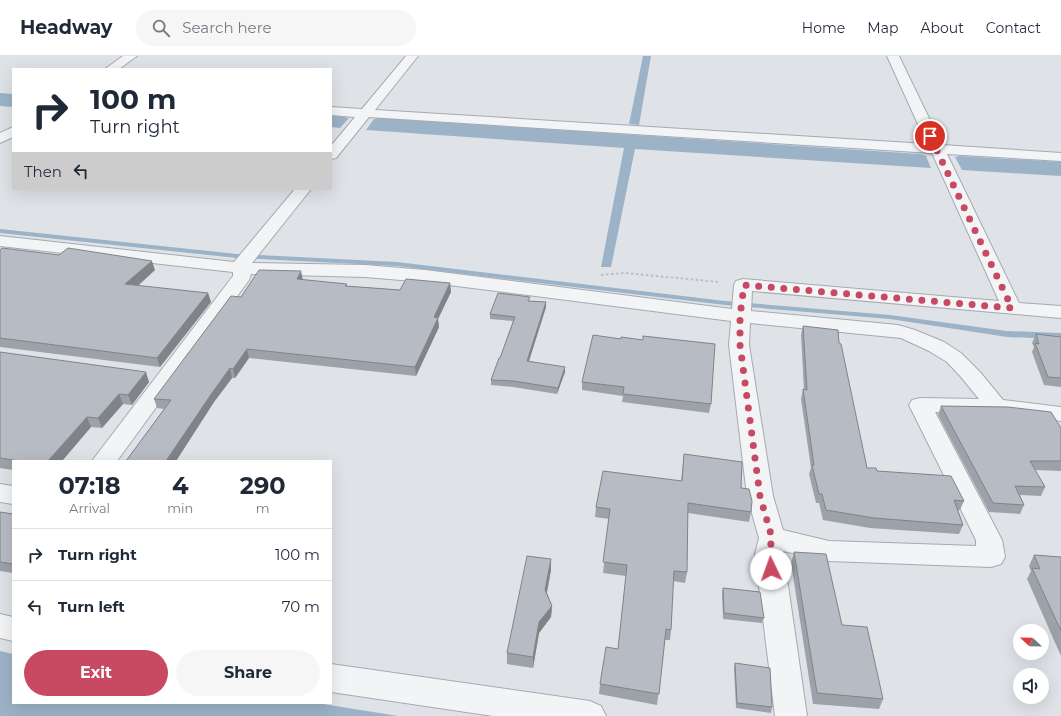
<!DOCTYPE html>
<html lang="en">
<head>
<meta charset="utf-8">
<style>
  body { margin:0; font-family:Montserrat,sans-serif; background:#f6f6f7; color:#1f2937; height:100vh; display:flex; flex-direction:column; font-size:15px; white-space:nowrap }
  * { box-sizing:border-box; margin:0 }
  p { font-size:13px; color:#747a83 }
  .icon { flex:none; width:22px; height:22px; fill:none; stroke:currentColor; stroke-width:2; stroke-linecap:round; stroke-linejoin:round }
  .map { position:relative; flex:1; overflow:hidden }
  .side { position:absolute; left:12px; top:404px; width:320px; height:244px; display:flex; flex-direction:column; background:#fff; border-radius:0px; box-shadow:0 4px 16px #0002 }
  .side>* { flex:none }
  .hud { position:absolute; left:12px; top:12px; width:320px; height:122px; border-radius:0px; box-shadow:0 4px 16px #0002; background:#fff; color:#1f2937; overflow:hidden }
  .needle { width:26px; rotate:292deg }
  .controls { position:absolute; left:1013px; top:568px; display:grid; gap:8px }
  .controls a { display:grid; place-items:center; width:36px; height:36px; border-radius:50%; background:#fff; box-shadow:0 4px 16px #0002; font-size:20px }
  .pin { position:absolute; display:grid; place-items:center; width:34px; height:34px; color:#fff; margin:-17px; border:2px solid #fff; border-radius:50%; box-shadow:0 1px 4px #0007 }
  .me { position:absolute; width:44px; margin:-22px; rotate:357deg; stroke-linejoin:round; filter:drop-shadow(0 0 3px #0008) }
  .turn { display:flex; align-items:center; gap:14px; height:84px; padding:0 12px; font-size:18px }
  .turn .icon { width:52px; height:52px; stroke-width:2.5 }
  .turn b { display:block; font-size:28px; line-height:34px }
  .then { display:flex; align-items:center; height:38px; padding:0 12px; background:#0003; gap:8px; font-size:15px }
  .eta { display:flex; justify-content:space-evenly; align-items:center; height:68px; text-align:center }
  .eta b { font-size:24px; font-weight:700; line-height:28px }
  .primary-button { display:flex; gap:8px; margin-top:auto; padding:8px 12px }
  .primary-button a { flex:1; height:46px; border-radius:24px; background:#c84962; color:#fff; font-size:16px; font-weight:700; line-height:46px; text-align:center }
  .primary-button a+a { background:#f6f6f7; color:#1f2937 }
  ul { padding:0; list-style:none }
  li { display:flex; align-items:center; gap:12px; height:52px; padding:0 12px; border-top:1px solid #e0e1e3 }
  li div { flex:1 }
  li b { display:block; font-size:15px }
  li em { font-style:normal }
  header { display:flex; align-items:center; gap:24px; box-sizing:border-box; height:56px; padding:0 20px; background:#fff; border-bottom:1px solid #e0e1e3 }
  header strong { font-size:19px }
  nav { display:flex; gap:22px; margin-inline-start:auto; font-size:14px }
  .search { width:280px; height:36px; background:#f6f6f7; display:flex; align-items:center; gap:10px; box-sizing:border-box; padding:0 14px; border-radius:22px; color:#747a83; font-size:15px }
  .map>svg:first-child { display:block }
  .water { fill:#9cb2c7 }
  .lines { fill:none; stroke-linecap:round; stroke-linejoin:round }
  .stream { fill:#9cb2c7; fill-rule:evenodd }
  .street-casing { stroke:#a5aab2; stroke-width:2 }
  .path { stroke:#babec2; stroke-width:2; stroke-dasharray:2.5 2.5; stroke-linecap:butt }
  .street { fill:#f2f4f6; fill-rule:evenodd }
  .wall { fill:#9da2a9 }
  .shaded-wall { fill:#808489 }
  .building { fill:#b7bcc4; stroke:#808489 }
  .route { stroke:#c84962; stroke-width:7; stroke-dasharray:0 12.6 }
</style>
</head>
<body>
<header>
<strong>Headway</strong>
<div class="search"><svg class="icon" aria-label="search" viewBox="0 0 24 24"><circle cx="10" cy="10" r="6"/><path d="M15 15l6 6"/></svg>Search here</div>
<nav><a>Home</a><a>Map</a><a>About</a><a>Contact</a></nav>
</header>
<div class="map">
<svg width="1061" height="660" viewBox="0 0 1061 660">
  <rect width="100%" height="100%" fill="#dfe3e8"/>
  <path class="water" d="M643,0H651L639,69L629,68Z
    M0,37L13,38V51L0,50Z
    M331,59L349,62L340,72L331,71Z
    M379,62L920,98L926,100L931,112L635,93L611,211H601L624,92L366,74L374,63Z
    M959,100L1061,106V120L962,114L955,101Z
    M0,595L13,598V647H317L398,660H0Z"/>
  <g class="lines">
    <path class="stream" d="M0,173L237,198L397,206L725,245L890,259L1007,275L1061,277V283L1007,281L890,263L725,249L397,210L237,202L0,177Z"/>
    <defs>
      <path id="street" d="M123,0H137L119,13H105Z
        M406,0H418L375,54L927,88L887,0H899L942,89L1061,97V105L947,98L1019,247L1061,250V262L752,235L751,255L898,269L915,274L944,286L961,297L980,316L1003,344L1061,351V365L996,357L935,356L1002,484L1005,501L1001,508L991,511L829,505L783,495L807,660H775L755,498L759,482L747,440L729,289L731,265L425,226L365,221L251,218L249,224L117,405H92L233,220V216L0,190V180L234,206L295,133H311L252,207L365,209L425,214L732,253L734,229L736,225L743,223L999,245L932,97L369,61L336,102L331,103V90L355,61L331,59V51L362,53ZM750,267L901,282L929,295L947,306L961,321L979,343L920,342L912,344L909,349L976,484V490L829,485L783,474L773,440L749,289Z
        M13,71V81L0,87V77Z
        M0,428L13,430V448L0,446Z
        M0,558L13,561V585L0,582Z
        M331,608L590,645L601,650L606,660H493L331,636Z"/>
    </defs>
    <use href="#street" class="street-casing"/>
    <path class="path" d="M601,219L625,217L719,226"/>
    <use href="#street" class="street"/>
  </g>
  <path class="wall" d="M0,194L155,214L138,230L208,237L211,246L160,311L0,291Z
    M303,224L347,228V230L400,234L450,227L451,236L438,263L439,271L416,320L249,302L235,322H232L214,346L176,405H126L164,353L157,352L154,343L241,241Z
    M530,245L546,246V251L529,305L565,316L557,338L513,331L491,329V324L500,302L513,265L490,263V258Z
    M803,270L839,287L867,412L964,445L960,454H958L963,469L959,478L870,472L823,464L819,447H816L809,418L811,412L801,343L803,333L804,334L801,279Z
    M1036,278L1061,281V331L1044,329L1032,296L1034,291L1032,287Z
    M593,279L711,348L709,357L622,346L623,340L582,334V326Z
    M0,296L149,326L132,349L123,348L102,372L91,371L62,405H13V414L0,412Z
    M941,350L1061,372V415L1035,414L1045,431L1041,440L1020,439L1024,449L1020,458L989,456L938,359Z
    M684,398L741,432L751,456L749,466L688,457L687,516L685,527L673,525L671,574L670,584H665L657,649L599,638L600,628L618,593L626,520L603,517L609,463L595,461L596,451L681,425Z
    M0,456L13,458V517L0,515Z
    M794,496L842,569L883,643L879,653L813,648L791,507Z
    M1034,499L1061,501V600L1027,523L1031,515L1029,510Z
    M551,503V514L547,537L552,550L551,561L539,577L533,612L507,608V597Z
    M723,532L764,562L762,567L723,563L722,538Z
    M735,607L772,651L771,657L736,652L734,613Z"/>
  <path class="shaded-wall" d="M152,205L155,214L128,238L125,228Z
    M301,215L303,224L297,223Z
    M450,227L451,236L438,263L439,271L416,320L415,311L434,261Z
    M208,237L211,246L160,311L157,302Z
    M546,246V251L527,311V305Z
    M247,293L249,302L235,322L233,313Z
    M565,311V316L557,338L558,332Z
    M230,312L232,322L214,346L176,405H166L212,337Z
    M146,316L149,326L132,349L128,339Z
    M119,338L123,348L102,372L98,362Z
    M87,361L91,371L62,405H48Z
    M551,503V514L545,545V534Z
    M552,550L551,561L539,577L533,612V601L539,566Z"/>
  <path class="building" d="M2,192L59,199L68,192L152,205L125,228L208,237L157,302L0,282V194Z
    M259,214L301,215L297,223L347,228L345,230L400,234L406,223L450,227L434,261L438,262L415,311L247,293L233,313L230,312L212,337L166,405H126L171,344L154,343L231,240L241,241Z
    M498,237L530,241L528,245L546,246L527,305L565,311L558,332L513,325L491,324L499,302H500L515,261L490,258Z
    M803,270L838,274L839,287L841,288L867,412H876L877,415L951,420L964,445L954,444L963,469L874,462L826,454L822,438H819L812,409H814L803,333L807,334Z
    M1036,278L1061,281V322L1048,321L1035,287L1039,288Z
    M593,279L621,283V281L643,284V280L715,288L711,348L623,338L624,331L582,326Z
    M0,296L146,316L128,339L119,338L98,362L87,361L48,405H19L0,402Z
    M941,350L1008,351L1051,356L1061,372V405H1030L1045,431L1015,430L1024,449L993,447Z
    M684,398L742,406L741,432L749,433L752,445L751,456L688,447L687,516L674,515L671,574L666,573L659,638L600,628L606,591L618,593L627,509L603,506L610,453L596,451L603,415L682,425Z
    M0,456L13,458V508L0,506Z
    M794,496L826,498L842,569L867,571L883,643L817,637Z
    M1034,499L1061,501V575L1032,512L1040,513Z
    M527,500L551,503L545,534L552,550L539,566L533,601L507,597Z
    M723,532L760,536L764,562L724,557Z
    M735,607L770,612L772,651L737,647Z"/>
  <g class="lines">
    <path class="route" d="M771,513L769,498L772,482L760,440L740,289V260L744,229L1012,252L930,80"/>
  </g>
</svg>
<div class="controls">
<a><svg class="needle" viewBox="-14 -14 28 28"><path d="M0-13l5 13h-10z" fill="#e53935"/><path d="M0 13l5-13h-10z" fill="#747a83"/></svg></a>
<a><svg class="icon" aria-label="sound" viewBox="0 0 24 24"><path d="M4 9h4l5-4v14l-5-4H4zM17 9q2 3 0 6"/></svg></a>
</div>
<div class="pin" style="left:930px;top:80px;background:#d93025"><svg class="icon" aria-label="arrive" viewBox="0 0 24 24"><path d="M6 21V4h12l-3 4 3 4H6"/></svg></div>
<svg class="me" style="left:771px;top:513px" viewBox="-20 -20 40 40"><circle r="19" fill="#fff"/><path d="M0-13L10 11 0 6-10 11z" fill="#c84962"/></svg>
<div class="hud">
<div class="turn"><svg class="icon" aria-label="right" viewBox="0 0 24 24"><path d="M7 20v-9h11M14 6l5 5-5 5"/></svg><div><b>100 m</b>Turn right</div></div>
<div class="then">Then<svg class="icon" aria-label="left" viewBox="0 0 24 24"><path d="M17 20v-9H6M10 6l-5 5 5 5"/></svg></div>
</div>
<section class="side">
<div class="eta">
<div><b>07:18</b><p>Arrival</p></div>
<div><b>4</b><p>min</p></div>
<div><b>290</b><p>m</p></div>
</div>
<ul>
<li><svg class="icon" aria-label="right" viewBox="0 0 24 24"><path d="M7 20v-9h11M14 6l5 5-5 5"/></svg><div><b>Turn right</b></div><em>100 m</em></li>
<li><svg class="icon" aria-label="left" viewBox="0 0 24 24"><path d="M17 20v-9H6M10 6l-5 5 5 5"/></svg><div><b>Turn left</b></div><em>70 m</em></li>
</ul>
<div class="primary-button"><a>Exit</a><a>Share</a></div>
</section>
</div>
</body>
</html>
